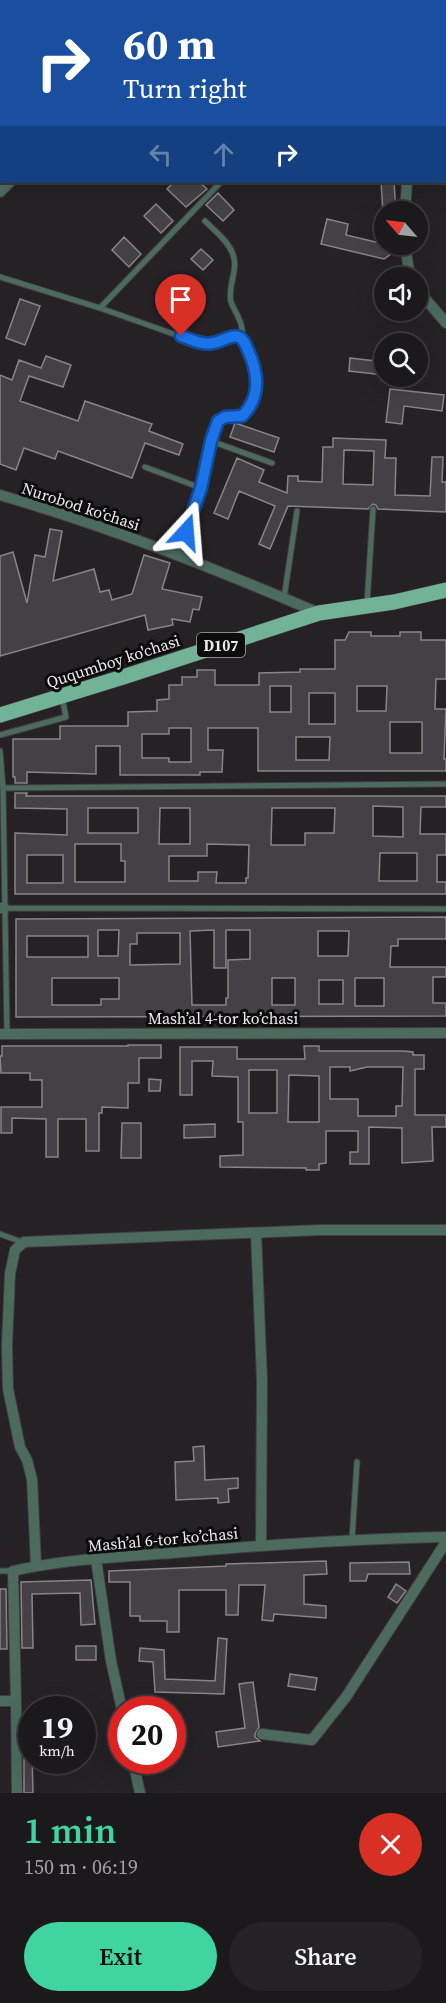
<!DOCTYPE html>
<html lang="en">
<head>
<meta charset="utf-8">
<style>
  body { margin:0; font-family:"Source Serif 4",serif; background:#252225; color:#f1f3f6; height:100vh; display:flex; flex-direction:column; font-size:22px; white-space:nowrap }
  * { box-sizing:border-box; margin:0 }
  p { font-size:20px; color:#a0a0a3 }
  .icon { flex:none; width:33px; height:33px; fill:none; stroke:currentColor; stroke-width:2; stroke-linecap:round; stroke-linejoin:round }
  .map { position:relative; height:1793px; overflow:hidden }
  .sheet { display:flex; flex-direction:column; background:#1c191c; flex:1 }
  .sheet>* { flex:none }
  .banner { position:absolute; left:0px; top:0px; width:447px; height:183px; box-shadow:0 6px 24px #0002,0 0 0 2px #3a383b; background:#1a4fa0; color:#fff; overflow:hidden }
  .needle { width:39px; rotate:298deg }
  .buttons { position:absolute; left:374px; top:201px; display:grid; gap:12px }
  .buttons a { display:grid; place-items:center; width:54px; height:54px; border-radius:50%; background:#1c191c; box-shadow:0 6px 24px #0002,0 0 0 2px #3a383b; font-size:30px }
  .speed { position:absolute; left:18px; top:1696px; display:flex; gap:12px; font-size:30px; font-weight:700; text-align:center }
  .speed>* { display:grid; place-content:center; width:78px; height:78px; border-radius:50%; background:#1c191c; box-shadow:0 6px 24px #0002,0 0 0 2px #3a383b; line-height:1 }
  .speed small { font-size:15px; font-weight:400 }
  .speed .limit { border:9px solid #d22; background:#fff; color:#111 }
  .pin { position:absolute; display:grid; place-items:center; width:51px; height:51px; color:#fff; margin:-62px -26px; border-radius:50% 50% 50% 0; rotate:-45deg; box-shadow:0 0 6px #0007 }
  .pin .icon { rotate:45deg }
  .me { position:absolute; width:66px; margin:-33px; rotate:19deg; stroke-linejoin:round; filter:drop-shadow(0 0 4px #0008) }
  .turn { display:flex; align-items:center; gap:21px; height:126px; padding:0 24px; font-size:27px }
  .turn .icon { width:78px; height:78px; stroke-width:2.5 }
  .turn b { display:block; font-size:42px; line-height:51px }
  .lanes { display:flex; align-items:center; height:57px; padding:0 24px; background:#0003; justify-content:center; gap:30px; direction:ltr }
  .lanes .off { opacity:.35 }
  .round { display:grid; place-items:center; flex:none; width:63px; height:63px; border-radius:32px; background:#252225 }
  .head { display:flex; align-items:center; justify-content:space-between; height:102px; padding:0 24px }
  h1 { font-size:36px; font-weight:600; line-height:45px; color:#40d4a1 }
  .primary-button { display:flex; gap:12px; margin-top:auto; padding:12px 24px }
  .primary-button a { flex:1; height:69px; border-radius:36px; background:#40d4a1; color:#111; font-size:24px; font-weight:600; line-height:69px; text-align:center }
  .primary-button a+a { background:#252225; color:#f1f3f6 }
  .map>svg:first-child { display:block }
  .building { fill:#454045; stroke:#898489; stroke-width:1.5; fill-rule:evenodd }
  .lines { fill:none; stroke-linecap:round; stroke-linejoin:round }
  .service-casing { stroke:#413d41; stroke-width:7 }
  .minor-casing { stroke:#413d41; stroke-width:12 }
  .primary-casing { stroke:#413d41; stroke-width:16 }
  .service { stroke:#4c6b5d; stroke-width:5 }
  .minor { stroke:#4c6b5d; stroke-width:10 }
  .primary { stroke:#72b398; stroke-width:15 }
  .route-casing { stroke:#114b97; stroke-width:15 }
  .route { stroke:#1a73e8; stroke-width:10 }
  .labels { text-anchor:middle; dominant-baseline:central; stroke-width:6; stroke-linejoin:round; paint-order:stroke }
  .shield { fill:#0d0c0d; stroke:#aaa8aa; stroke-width:1.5 }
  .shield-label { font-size:15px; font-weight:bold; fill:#eeebee }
  .street-label { font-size:16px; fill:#eeebee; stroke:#0d0c0d }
</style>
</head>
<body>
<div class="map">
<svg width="446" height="1793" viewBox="0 0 446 1793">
  <rect width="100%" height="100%" fill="#252125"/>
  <path class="building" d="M174,182H199L207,189L186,207L167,189Z
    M381,182H394L396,212H383Z
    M218,193L234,210L223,221L206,205Z
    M156,204L173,221L161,233L144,216Z
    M327,219L348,224L346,235L384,244H398V249L384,259L321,244Z
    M124,237L141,254L129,267L112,250Z
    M201,249L213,260L203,270L191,259Z
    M20,299L40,306L25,345L6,338Z
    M46,356L71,365L63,387L29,376L20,401L78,421L85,401L152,424L149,431L183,444L179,455L145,443L132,478L58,451L55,459L24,448L16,470L0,464V375L12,380L19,360L41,368Z
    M350,358L384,362V375L349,371Z
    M390,389L444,395L442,411L404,406L402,424L386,422Z
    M235,423L279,438L274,452L230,437Z
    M333,438L386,440L385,458H396L395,495L430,496L432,457H443L442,482H446V512L378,509L376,505L373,504L368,509L288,506L270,549L259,544L275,506L239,491L228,519L214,513L237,458L264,470L259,482L287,493L288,476H298V481L322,482L323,447H333ZM344,450L374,451L373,485L343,484Z
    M50,529L62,531L53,581L94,569L100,592L109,590L112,600L132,594L144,555L170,563L162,589L202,597L199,610L193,609L190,622L172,619L173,625L148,630L145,615L0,656V556L13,552L27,603L35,555L45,557Z
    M349,632H371V636H400V632H421V640H446V679H436L435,709H446L444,759H446V771H258V728H208V750H223L222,772H200V775H120V746H96V774L27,772V783H15V777H13V739H60V726H128V712L157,711V700L169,699V685H182V677H197V670H215V685H259V673L300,672V669H335V640H345ZM270,686H291V712H270ZM357,686H387L386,711H357ZM309,693H335V724H309ZM390,722H422V753H390ZM169,728H191V762H169V758H142V734H169ZM296,737H330L329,760H296Z
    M15,793H27L26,796H446V807H421L420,834H446V855H437V882H446V894H15V833L67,835V809L15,808ZM373,806L403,807V837L373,836ZM88,808H138V833H88ZM160,808H190V844H159ZM272,808H335L334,833H305V845H271ZM75,844H121V861H125V882H75ZM207,844L249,845L248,878H246V883H216L217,872H198V881H169V856H207ZM380,853H417V881H379ZM27,855H63V883H27Z
    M446,917V939H398V946H391L390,967H446V977H433V1003H446V1016L16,1017V919ZM98,930H119L118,956H98ZM214,930V968H226V930H250V959L228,960V998H226V1005H192L190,931ZM318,931H349L348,956H318ZM137,933H180V964L130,965V944H137ZM27,936H88V957H27ZM52,978H119V999H101V1005H52ZM272,978H295V1005H272ZM355,978H384V1006H355ZM319,980H343V1004H319Z
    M128,1045H161V1058H139V1083H128V1108L102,1107V1113H99V1151H86V1119H58V1157H46V1119L12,1118V1133H1V1107H42V1080H30V1073H1L0,1056H2V1046H128Z
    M304,1046H319V1051H403L413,1052V1055H424V1069H415V1115H446V1127H432L433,1161L402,1163V1128L369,1127V1164H350V1152H358V1131H326V1163L319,1164V1170H306V1168L220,1167V1156L243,1155V1122H238V1077L212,1076L213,1061H192V1095H180V1047H237V1059H305ZM330,1067H350V1071L367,1067H403L402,1106H396V1116H358V1099H330ZM249,1070H277V1113H249ZM289,1075L319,1076V1122H288Z
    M149,1079L161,1080L160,1091H149Z
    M122,1123H141V1158H121Z
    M215,1124V1137L184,1138V1125Z
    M204,1446L205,1480L238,1478V1488L228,1489L229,1502L218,1503V1498L176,1500L175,1462L194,1461L193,1447Z
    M326,1561L327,1574L304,1575V1604L326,1606V1618L274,1614L273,1621L262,1620L265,1585H239L238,1615H226V1590H179V1632H167V1621H140V1616H130V1582H109V1571L226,1566V1564Z
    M409,1562L410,1574H368L366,1581H350V1563Z
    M91,1580L95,1624L81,1625L80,1593L32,1594L33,1648H22L21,1582Z
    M396,1584L406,1591L397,1603L388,1597Z
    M0,1589H6L7,1649H0Z
    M218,1638L227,1639L224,1694L155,1692L153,1662L139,1661L140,1648L164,1650L165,1679L215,1681Z
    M76,1646H96V1660H76Z
    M290,1674L317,1678L315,1690L288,1686Z
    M253,1682L259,1727L255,1734V1737L260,1741L218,1747L216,1732L245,1728L239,1684Z
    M24,1755H32L33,1793H24Z"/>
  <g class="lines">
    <defs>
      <path id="service" d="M205,221C214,230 227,240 232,252C240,269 227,285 231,302C233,308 237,313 239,319C243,326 242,334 244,341C252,365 265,381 250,407C242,421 230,415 218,421L211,441L272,463
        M0,277L100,308L202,344C216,343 231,333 243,340
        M100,308L221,182
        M145,467L201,488L211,441
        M178,554L201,488
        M284,598L297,511
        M367,604L373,509
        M0,735L66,717L62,697
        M0,751L3,788L7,1034
        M3,788L446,784
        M4,908L446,909
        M0,1234L22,1242
        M352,1539L357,1462
        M0,1571H13"/>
      <path id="minor" d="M167,2L168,0
        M441,2L442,0
        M0,192L10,182
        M405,212L407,182
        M405,244L410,278
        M417,289L446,323
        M0,495C111,527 213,568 319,613
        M0,908H4
        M0,1034L446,1033
        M256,1233L262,1380L261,1546
        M96,1559L111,1661L122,1710
        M36,1565L32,1479L27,1460L20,1447L8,1389L7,1345L10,1274L15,1250L24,1242L320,1230H446
        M0,1701H16L13,1571C65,1559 119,1557 172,1553C263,1545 354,1539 446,1537
        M16,1701L17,1793
        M262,1734L312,1740L346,1697L446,1542
        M133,1761L140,1793"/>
      <path id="primary" d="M0,715L123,677L319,613L394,602L446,590"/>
    </defs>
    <use href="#service" class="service-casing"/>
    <use href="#minor" class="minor-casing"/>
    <use href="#primary" class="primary-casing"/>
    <use href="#service" class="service"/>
    <use href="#minor" class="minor"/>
    <use href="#primary" class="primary"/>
  </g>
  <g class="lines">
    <defs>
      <path id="route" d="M181,336C192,340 202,345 213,343C222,342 230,334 239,337C244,339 245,344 247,348C258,371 262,397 242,416L225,417L218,421L211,441L201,488L186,532"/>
    </defs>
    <use href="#route" class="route-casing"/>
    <use href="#route" class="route"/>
  </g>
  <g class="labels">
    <rect class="shield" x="197" y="633" width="48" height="24" rx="4.5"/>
    <g class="shield-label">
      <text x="221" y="645">D107</text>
    </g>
    <g class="street-label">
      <text transform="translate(81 506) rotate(18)">Nurobod koʻchasi</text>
      <text transform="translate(113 661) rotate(-18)">Ququmboy ko'chasi</text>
      <text x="223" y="1018">Mashʼal 4-tor koʼchasi</text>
      <text transform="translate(163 1539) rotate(-5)">Mashʼal 6-tor koʼchasi</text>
    </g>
  </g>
</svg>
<div class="buttons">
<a><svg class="needle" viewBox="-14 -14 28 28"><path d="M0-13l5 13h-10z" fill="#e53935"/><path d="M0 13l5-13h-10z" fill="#a0a0a3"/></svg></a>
<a><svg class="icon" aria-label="sound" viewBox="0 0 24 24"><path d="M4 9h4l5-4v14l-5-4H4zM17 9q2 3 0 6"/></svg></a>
<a><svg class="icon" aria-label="search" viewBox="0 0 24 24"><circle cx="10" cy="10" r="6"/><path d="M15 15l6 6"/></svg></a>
</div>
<div class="speed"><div>19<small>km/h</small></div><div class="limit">20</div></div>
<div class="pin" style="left:181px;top:336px;background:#d93025"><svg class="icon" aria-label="arrive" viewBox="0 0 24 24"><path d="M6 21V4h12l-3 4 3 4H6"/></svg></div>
<svg class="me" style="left:186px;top:532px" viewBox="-20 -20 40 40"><path d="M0-17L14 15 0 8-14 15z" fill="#1a73e8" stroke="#fff" stroke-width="4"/></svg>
<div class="banner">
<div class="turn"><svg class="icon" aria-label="right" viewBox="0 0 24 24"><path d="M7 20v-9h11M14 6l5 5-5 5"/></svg><div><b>60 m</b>Turn right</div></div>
<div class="lanes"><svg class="icon off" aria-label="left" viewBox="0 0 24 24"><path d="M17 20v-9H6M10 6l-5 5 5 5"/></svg><svg class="icon off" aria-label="ahead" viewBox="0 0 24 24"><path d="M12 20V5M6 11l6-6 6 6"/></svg><svg class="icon" aria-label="right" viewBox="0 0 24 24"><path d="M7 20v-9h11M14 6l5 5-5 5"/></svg></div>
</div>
</div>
<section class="sheet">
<div class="head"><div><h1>1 min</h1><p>150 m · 06:19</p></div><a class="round" style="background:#d93025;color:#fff"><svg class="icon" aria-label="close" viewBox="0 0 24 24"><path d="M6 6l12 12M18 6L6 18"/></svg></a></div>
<div class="primary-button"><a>Exit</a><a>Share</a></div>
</section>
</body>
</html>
